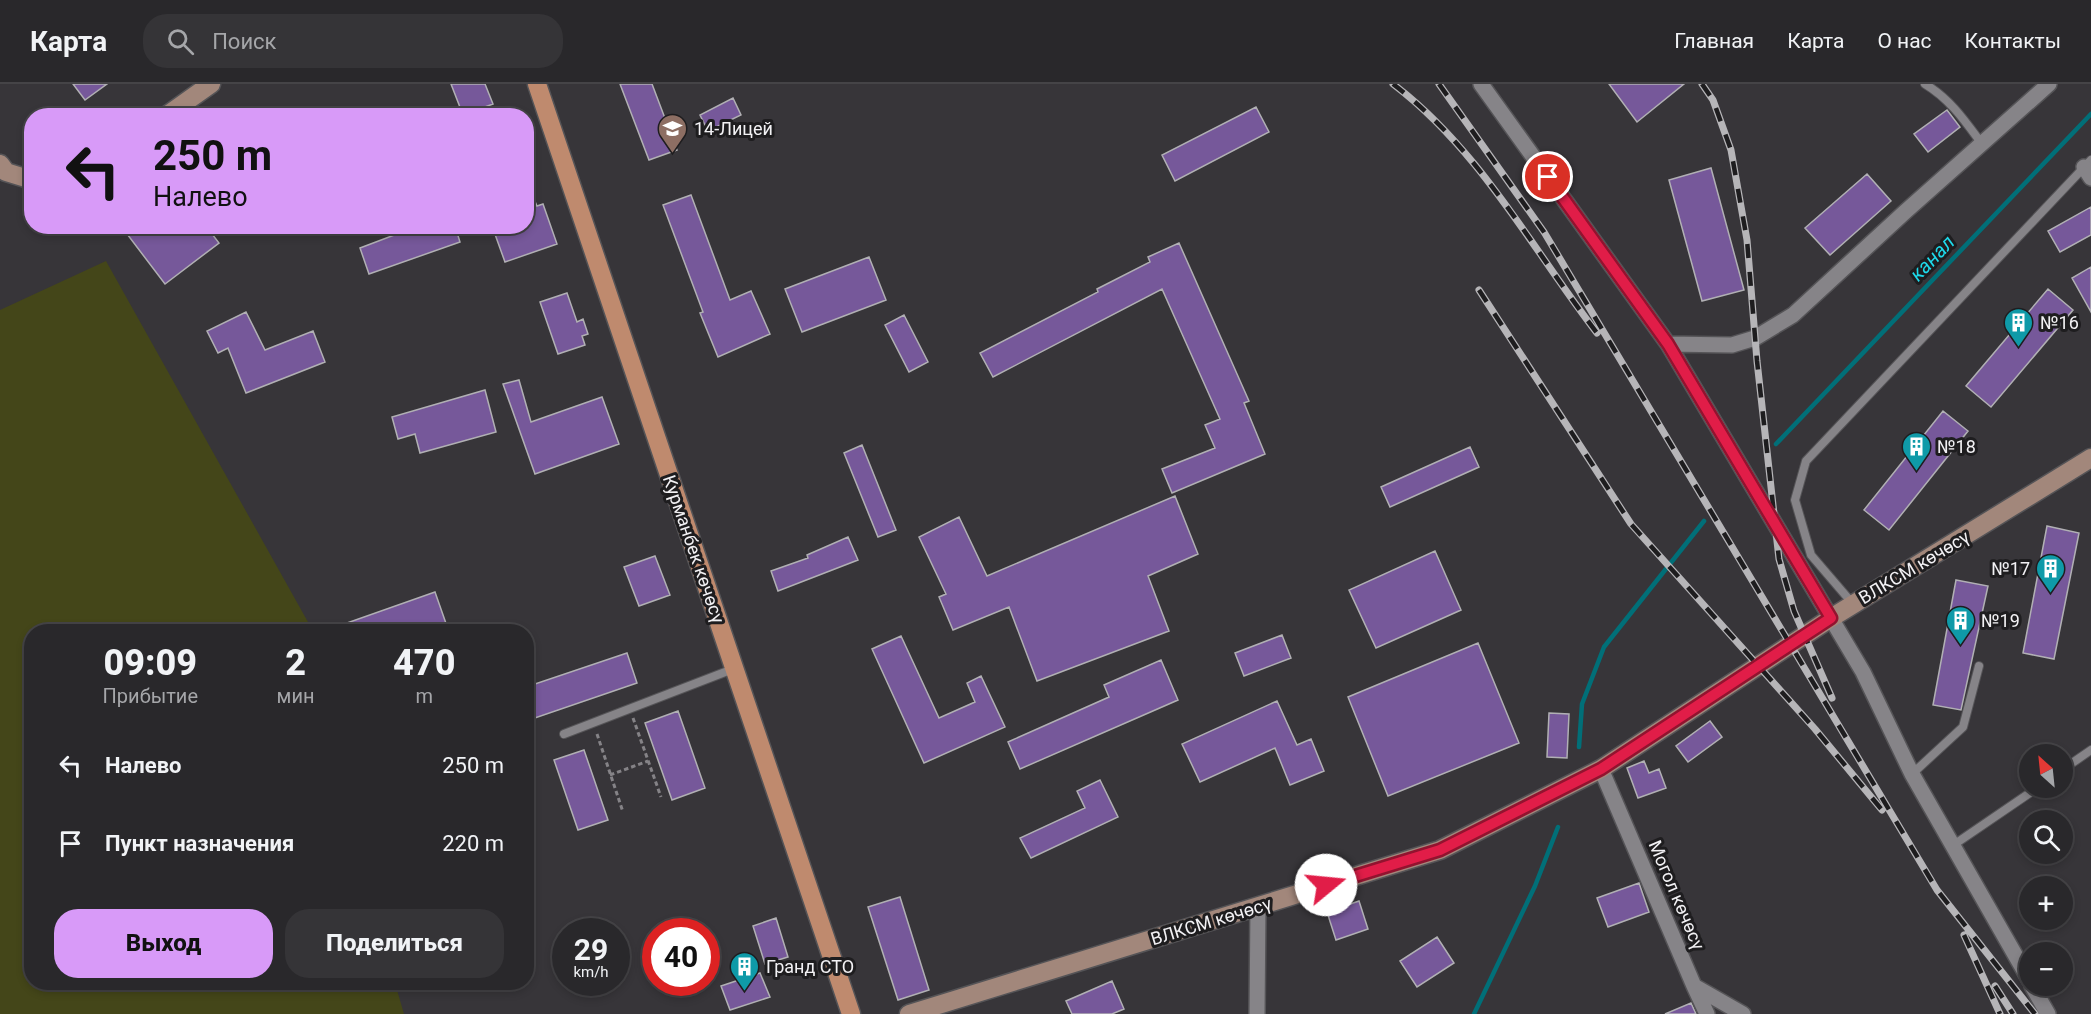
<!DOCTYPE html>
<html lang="ru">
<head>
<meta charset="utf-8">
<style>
  body { margin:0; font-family:Roboto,sans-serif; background:#353437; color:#f1f3f6; height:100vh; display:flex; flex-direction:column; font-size:22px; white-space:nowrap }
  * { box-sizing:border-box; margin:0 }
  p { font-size:20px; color:#a5a6a9 }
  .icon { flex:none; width:33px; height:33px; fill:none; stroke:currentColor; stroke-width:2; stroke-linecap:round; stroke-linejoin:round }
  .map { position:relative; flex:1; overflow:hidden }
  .drawer { position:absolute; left:24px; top:540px; width:510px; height:366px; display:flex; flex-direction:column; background:#29282b; border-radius:24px; box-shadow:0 3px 9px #0003,0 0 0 2px #454447 }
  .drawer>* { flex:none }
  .hud { position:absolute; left:24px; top:24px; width:510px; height:126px; border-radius:24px; box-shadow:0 3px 9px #0003,0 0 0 2px #454447; background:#d89af8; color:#111; overflow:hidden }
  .needle { width:39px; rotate:333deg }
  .buttons { position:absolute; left:2019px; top:660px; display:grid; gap:12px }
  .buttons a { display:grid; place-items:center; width:54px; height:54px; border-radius:50%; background:#29282b; box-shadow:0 3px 9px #0003,0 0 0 2px #454447; font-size:30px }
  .speed { position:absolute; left:552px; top:834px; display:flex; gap:12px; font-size:30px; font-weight:700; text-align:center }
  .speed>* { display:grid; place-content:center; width:78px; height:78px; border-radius:50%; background:#29282b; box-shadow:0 3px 9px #0003,0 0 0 2px #454447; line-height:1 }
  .speed small { font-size:15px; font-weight:400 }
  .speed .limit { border:9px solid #d22; background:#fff; color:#111 }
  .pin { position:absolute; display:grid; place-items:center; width:51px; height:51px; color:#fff; margin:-26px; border:3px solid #fff; border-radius:50%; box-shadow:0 2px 6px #0007 }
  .me { position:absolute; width:66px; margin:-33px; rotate:73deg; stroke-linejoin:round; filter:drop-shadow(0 0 4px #0008) }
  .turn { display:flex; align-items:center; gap:21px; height:126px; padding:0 30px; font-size:27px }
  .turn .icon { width:78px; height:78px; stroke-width:2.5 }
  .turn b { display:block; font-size:42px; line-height:51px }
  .eta { display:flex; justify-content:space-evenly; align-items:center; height:102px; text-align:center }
  .eta b { font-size:36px; font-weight:800; line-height:42px }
  .action { display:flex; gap:12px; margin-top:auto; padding:12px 30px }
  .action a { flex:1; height:69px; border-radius:24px; background:#d89af8; color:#111; font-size:24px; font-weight:800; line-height:69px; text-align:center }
  .action a+a { background:#353437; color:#f1f3f6 }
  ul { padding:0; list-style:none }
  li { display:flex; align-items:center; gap:18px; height:78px; padding:0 30px }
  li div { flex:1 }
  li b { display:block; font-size:22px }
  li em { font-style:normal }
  header { display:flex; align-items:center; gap:36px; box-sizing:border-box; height:84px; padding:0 30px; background:#29282b; border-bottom:2px solid #454447 }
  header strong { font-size:28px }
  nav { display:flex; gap:33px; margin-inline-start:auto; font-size:21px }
  .search { width:420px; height:54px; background:#353437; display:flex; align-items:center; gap:15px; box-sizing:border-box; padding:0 21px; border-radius:24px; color:#a5a6a9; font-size:22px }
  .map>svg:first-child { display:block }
  .green { fill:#444619 }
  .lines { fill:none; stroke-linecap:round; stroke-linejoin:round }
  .stream { stroke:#016f78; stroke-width:4.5 }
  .building { fill:#76589a; stroke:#b1b0b4; stroke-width:1.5 }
  .lane-casing { stroke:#555457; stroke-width:10 }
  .street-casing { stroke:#555457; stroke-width:18 }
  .secondary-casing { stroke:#555457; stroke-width:21 }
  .primary-casing { stroke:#555457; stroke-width:21 }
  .path { stroke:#858387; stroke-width:3; stroke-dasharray:4.5 3; stroke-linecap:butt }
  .lane { stroke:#868488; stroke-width:8 }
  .street { stroke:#868488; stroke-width:15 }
  .secondary { stroke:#a2877b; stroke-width:18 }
  .primary { stroke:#bf8a6e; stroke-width:18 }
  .rail-casing { stroke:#b6b5b8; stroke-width:7 }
  .rail { stroke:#1e1d1f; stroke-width:4.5; stroke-dasharray:14; stroke-linecap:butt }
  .route-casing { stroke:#92132f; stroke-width:15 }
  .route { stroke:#e11d48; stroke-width:10 }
  .labels { text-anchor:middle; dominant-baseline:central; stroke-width:6; stroke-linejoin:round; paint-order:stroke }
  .poi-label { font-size:18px; fill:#f2f1f4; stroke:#1e1d1f; text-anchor:start }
  .street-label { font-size:18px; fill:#f2f1f4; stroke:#1e1d1f }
  .water-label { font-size:20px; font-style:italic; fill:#1edaeb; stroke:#1e1d1f }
</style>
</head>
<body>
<header>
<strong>Карта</strong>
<div class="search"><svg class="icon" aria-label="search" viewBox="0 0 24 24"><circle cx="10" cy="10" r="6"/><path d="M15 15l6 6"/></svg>Поиск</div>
<nav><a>Главная</a><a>Карта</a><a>О нас</a><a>Контакты</a></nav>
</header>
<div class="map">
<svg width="2091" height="930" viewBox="0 0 2091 930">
  <rect width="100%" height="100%" fill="#373539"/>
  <path class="green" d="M106,177L313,547L32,548V898L395,899L404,930H0V226Z"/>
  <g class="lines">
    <path class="stream" d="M1776,360L2091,30
      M1579,663L1582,620L1604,563L1704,437
      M1474,930L1535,802L1558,743"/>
  </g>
  <path class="building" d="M73,0H107L85,16Z
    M451,0H485L493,20L463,31Z
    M620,0H652L677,66L649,76Z
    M1609,0H1684L1637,38Z
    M733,14L741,31L708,47L700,31Z
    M1256,23L1269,48L1175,97L1162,71Z
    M1947,26L1960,43L1928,68L1914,50Z
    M1711,84L1744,206L1702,217L1669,96Z
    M1867,90L1891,117L1830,171L1805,144Z
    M526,97L537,122L543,120L557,160L505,178L492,142H526Z
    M691,111L730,216L751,207L770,250L718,273L700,229L703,228L663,121Z
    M2091,123V151L2060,168L2048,147Z
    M121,142H206L219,159L165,200Z
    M418,142H455L460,158L369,190L360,164Z
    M1179,159L1249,317L1244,319L1265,370L1172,409L1162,385L1215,364L1205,341L1220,335L1162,205L993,293L980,269L1098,208L1097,205L1150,178L1148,173Z
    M869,173L886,216L802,248L785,205Z
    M2091,183V228L2072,194Z
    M2048,205L2073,226L1991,323L1966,302Z
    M567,209L577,238L583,235L588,250L582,252L585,261L558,270L540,218Z
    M246,228L265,266L313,247L325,278L246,309L228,264L218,269L207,247Z
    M904,231L928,278L909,288L885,241Z
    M519,296L531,338L602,313L619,360L535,390L503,300Z
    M485,306L496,348L420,369L415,350L398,355L392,333Z
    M1943,327L1968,347L1889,446L1864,426Z
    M862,361L896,446L878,453L844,369Z
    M1470,363L1479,383L1390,423L1381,403Z
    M1175,412L1198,470L1148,492L1169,547L1037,597L1009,523L953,546L939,513L946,510L919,453L959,433L987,492Z
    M2047,442L2079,449L2054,575L2023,569Z
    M848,453L858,476L778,507L771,487L808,474L807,471Z
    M1435,467L1461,526L1376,564L1349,506Z
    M655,472L670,511L639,522L624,483Z
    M1956,496L1988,502L1961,626L1933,621Z
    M435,508L449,548H327V546Z
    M1282,551L1291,574L1244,592L1235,569Z
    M901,552L939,634L975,618L967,599L981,592L1005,643L924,679L872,565Z
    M1478,559L1519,659L1388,712L1348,613Z
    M627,569L637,599L529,636L526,603Z
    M1161,576L1178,616L1020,685L1008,658L1109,613L1104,601Z
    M1277,617L1297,661L1311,655L1324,687L1290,701L1275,664L1200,698L1182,660Z
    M678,627L705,704L672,716L645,639Z
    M1549,629L1569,630L1567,674L1547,673Z
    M1710,637L1722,653L1688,678L1676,662Z
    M584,666L608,736L578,746L554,676Z
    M1644,677L1649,689L1659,685L1666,704L1638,714L1627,684Z
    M1100,696L1118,733L1031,774L1020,754L1085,724L1077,707Z
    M1639,799L1649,828L1608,843L1597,814Z
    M900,813L929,906L898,916L868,823Z
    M1359,817L1368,845L1336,856L1327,828Z
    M776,834L788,873L765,880L753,842Z
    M1437,853L1454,879L1417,903L1400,877Z
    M760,889L770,913L730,926L721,902Z
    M1112,897L1124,925L1112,930H1072L1066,917Z
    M1691,919L1696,930H1665Z"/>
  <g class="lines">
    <defs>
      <path id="lane" d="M1925,0C1950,15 1965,37 1982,60
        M1853,520L1811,471L1795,416L1806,377L2091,76
        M564,650L733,585
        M2062,686L2091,666
        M1912,690L1963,643L1979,582
        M1952,762L2037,704"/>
      <path id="street" d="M1481,0L1668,260L1732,261L1755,254L1793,231L1906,127L2049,0
        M2084,83L2091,94
        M1668,260L1863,588L1912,690L2030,897
        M1601,685L1694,902L1743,930
        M1694,902L1707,930
        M2032,902L2048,930
        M1257,930L1258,822"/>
      <path id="secondary" d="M166,32L211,0
        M0,80L6,88L32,96
        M909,930L1440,766L1601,685L1831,534L2091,374"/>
      <path id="primary" d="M537,0L851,930"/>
    </defs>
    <use href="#lane" class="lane-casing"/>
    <use href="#street" class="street-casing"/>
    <use href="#secondary" class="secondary-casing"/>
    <use href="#primary" class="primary-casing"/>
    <path class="path" d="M633,634L661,713
      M597,650L623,728
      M610,691L648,677"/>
    <use href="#lane" class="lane"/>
    <use href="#street" class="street"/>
    <use href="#secondary" class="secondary"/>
    <use href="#primary" class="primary"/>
    <defs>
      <path id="rail" d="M1393,0C1480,66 1531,163 1597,249
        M1439,0L1544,148L1937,806L2035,930
        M1702,0L1713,16L1731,66L1747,156L1757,277L1779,475L1794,527L1832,614
        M1479,206L1631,440L1815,645L1882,726
        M1964,851L2000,930
        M1995,902L2013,930"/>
    </defs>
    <use href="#rail" class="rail-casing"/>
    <use href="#rail" class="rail"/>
  </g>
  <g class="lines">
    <defs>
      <path id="route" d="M1326,801L1440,766L1601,685L1831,534L1668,260L1548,93"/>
    </defs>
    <use href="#route" class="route-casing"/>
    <use href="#route" class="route"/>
  </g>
  <defs>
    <symbol id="school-pin" viewBox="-11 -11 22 30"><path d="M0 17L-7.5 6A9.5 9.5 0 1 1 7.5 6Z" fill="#8d6e63" stroke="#1e1d1f"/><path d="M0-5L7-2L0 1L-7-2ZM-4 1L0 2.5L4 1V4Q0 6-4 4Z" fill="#fff"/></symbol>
    <symbol id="building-pin" viewBox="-11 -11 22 30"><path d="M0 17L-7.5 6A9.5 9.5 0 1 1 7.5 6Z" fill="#0f9aa8" stroke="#1e1d1f"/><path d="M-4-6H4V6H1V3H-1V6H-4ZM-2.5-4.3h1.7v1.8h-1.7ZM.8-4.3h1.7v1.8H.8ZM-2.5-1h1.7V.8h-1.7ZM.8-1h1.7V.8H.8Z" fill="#fff"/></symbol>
  </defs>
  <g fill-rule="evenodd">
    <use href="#school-pin" x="656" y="28" width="33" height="45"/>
    <use href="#building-pin" x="2002" y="222" width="33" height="45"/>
    <use href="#building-pin" x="1900" y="346" width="33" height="45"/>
    <use href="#building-pin" x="2034" y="468" width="33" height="45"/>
    <use href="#building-pin" x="1944" y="520" width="33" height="45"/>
    <use href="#building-pin" x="728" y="866" width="33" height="45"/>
  </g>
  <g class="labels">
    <g class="poi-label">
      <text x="694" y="44">14-Лицей</text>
      <text x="2040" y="238">№16</text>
      <text x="1937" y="362">№18</text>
      <text x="2030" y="484" text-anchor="end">№17</text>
      <text x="1981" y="536">№19</text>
      <text x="766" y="882">Гранд СТО</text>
    </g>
    <g class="street-label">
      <text transform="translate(694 465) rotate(71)">Курманбек көчөсү</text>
      <text transform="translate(1914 483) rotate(-31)">ВЛКСМ көчөсү</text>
      <text transform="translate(1677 811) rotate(67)">Могол көчөсү</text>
      <text transform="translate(1211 837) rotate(-17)">ВЛКСМ көчөсү</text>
    </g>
    <g class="water-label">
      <text transform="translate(1932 174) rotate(-46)">канал</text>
    </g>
  </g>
</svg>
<div class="buttons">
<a><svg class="needle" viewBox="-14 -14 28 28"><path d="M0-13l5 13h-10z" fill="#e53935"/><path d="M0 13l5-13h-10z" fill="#a5a6a9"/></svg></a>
<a><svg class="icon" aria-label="search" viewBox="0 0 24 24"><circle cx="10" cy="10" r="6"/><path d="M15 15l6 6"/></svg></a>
<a>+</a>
<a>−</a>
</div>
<div class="speed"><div>29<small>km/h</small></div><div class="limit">40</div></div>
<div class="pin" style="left:1548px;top:93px;background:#d93025"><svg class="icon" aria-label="arrive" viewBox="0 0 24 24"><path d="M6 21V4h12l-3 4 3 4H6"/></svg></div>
<svg class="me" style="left:1326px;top:801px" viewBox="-20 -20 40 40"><circle r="19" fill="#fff"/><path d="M0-13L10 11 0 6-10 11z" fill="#e11d48"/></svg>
<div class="hud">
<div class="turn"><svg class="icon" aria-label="left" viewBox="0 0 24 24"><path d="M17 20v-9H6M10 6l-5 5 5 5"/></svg><div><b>250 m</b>Налево</div></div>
</div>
<section class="drawer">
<div class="eta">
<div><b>09:09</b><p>Прибытие</p></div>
<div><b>2</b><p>мин</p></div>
<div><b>470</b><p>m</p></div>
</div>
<ul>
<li><svg class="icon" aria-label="left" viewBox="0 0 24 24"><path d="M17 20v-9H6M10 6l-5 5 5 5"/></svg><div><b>Налево</b></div><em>250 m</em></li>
<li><svg class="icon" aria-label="arrive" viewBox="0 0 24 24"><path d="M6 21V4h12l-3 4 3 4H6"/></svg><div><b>Пункт назначения</b></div><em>220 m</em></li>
</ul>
<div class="action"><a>Выход</a><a>Поделиться</a></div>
</section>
</div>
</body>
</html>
